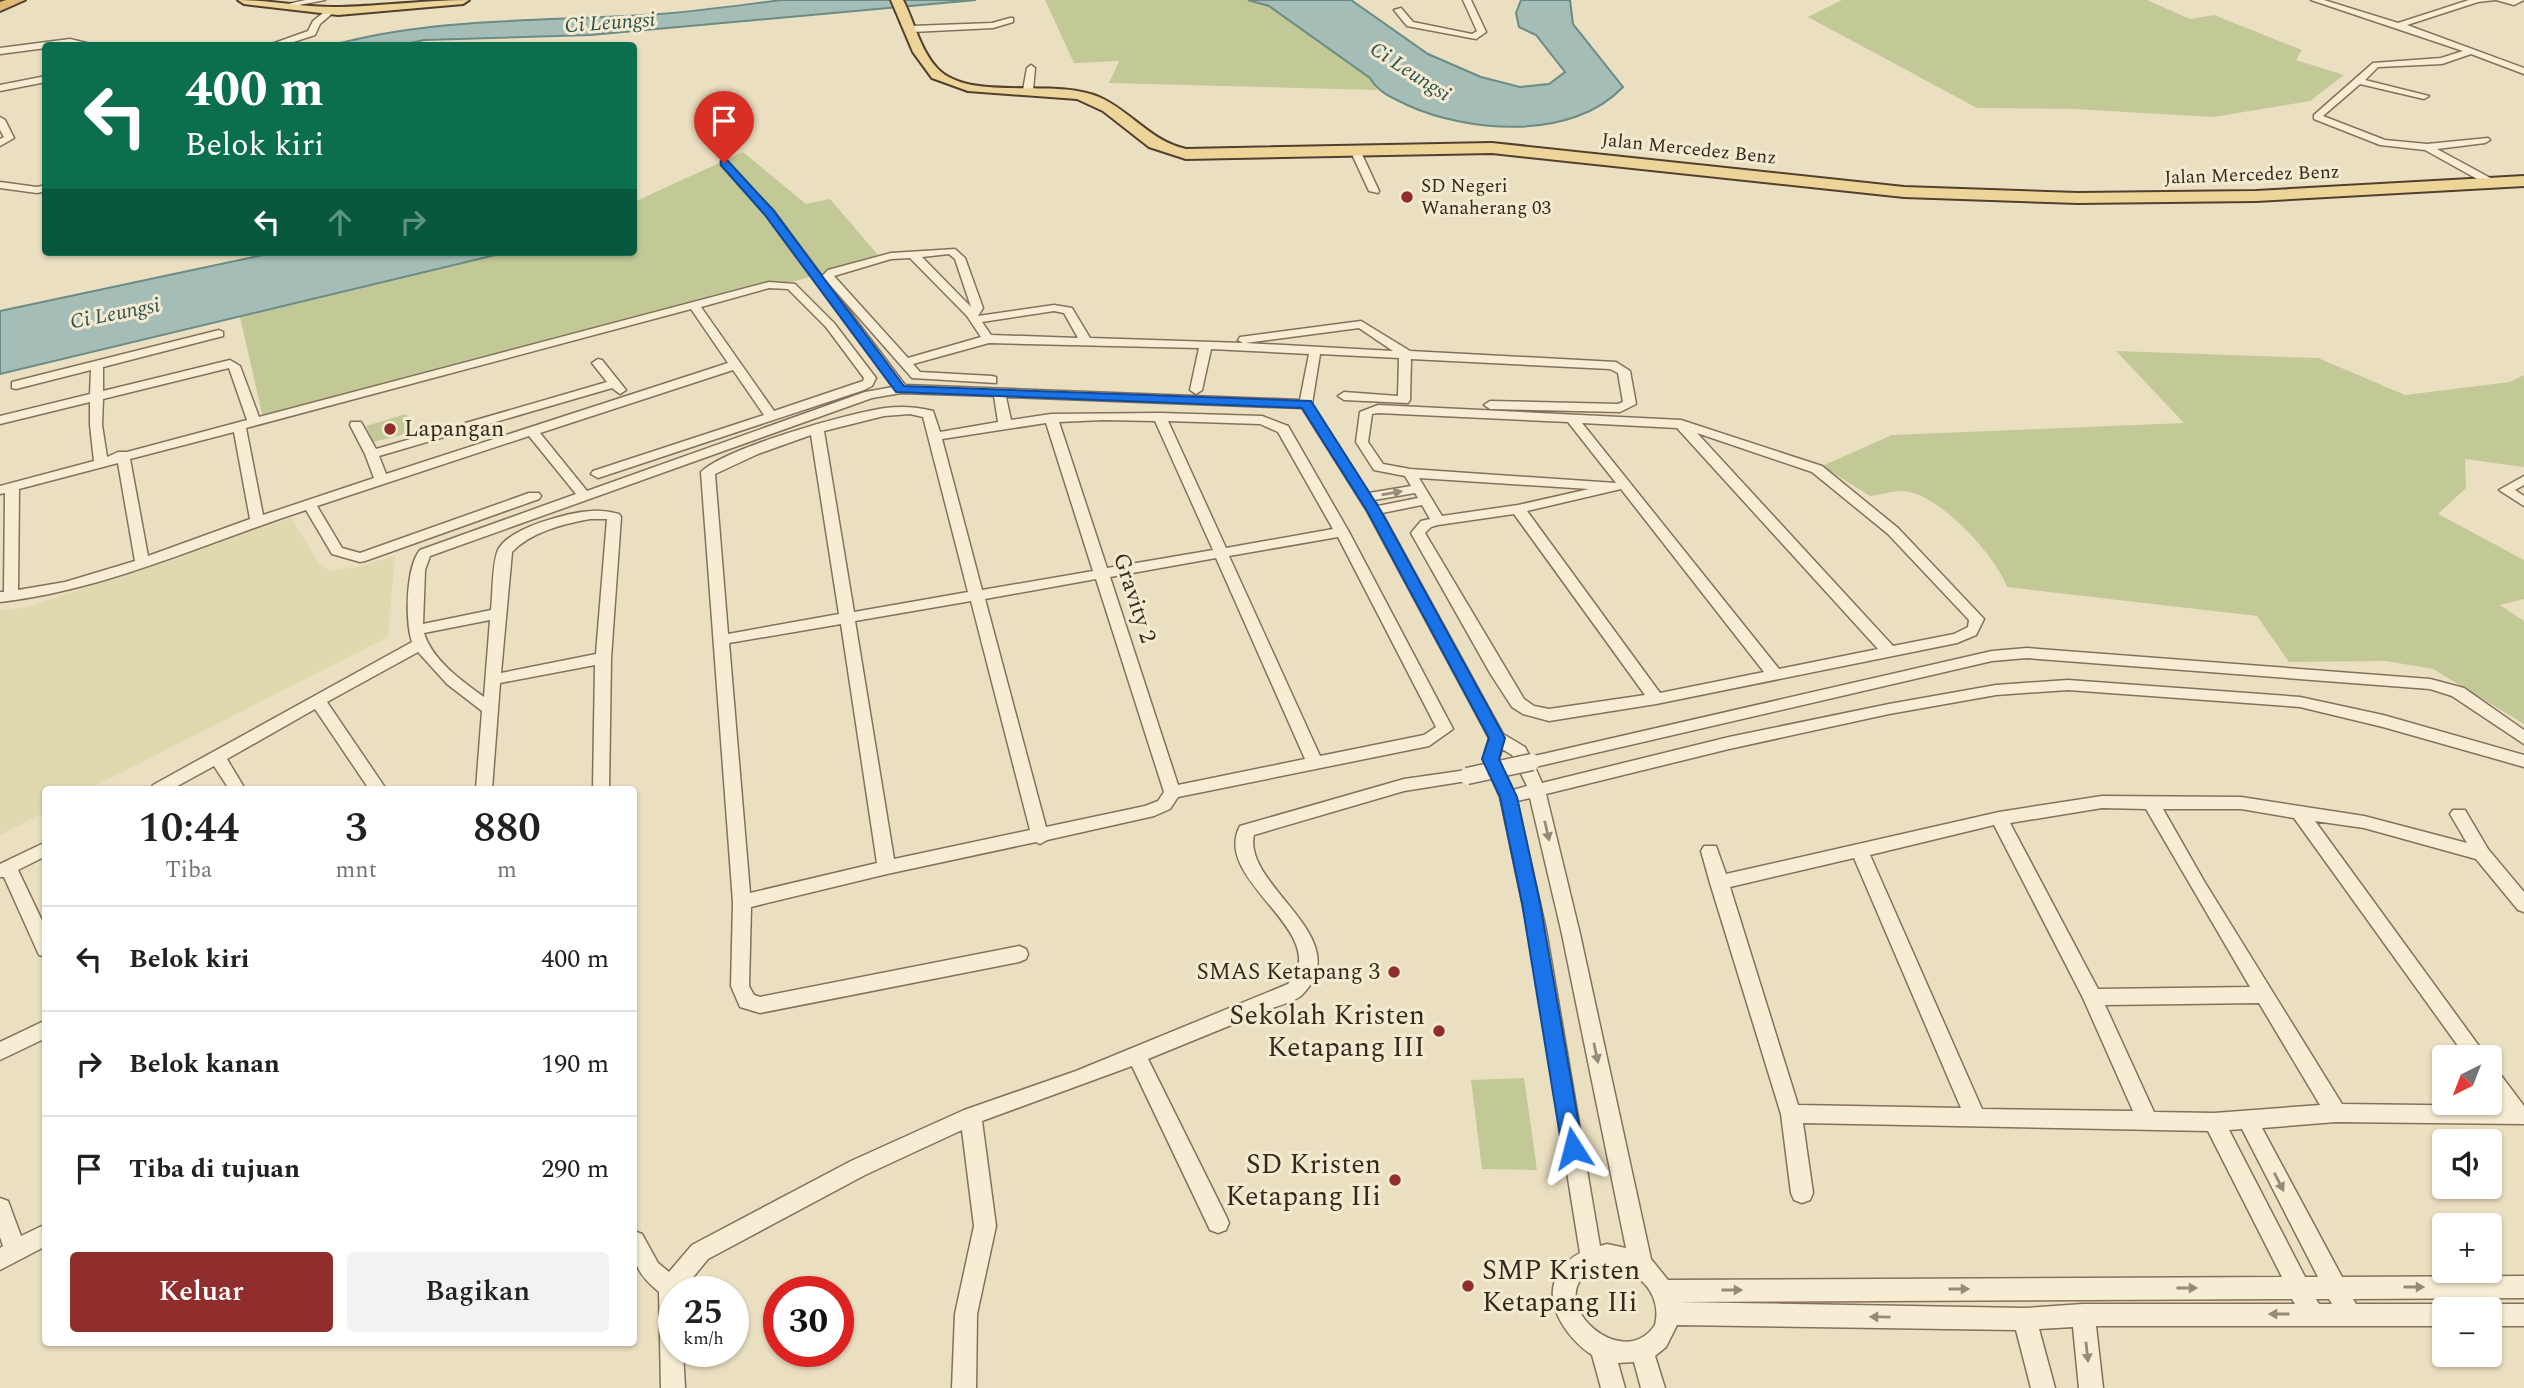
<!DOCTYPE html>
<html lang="id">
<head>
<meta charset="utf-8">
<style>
  body { margin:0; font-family:Spectral,serif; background:#f2f2f2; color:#202124; height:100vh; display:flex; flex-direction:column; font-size:26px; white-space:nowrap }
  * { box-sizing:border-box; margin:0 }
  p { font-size:23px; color:#757577 }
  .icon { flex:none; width:38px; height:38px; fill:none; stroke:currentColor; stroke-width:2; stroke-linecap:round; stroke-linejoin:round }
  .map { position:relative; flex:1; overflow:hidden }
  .side { position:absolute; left:42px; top:786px; width:595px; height:560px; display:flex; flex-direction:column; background:#fff; border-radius:7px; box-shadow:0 2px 5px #0004 }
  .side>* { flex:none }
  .guide { position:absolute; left:42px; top:42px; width:595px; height:214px; border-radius:7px; box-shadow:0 2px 5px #0004; background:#0b6e4f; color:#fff; overflow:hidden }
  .needle { width:46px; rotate:222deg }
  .buttons { position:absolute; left:2432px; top:1045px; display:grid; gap:14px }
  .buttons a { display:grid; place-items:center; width:70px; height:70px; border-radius:7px; background:#fff; box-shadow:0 2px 5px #0004; font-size:35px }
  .speed { position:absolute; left:658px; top:1276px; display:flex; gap:14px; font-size:35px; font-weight:700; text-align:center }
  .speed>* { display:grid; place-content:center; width:91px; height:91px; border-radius:50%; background:#fff; box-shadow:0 2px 5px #0004; line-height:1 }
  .speed small { font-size:18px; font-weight:400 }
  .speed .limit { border:10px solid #d22; background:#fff; color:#111 }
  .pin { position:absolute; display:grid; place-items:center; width:60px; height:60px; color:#fff; margin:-72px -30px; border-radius:50% 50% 50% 0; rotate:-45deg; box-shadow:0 0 7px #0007 }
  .pin .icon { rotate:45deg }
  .me { position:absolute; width:77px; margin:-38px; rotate:351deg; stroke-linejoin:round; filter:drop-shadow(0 0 5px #0008) }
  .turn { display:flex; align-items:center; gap:24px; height:147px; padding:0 28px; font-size:32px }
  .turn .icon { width:91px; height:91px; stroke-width:2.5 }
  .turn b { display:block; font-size:49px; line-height:60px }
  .lanes { display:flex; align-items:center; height:66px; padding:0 28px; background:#0003; justify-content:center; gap:35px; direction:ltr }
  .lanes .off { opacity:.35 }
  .eta { display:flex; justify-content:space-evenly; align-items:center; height:119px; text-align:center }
  .eta b { font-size:42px; font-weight:600; line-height:49px }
  .cta { display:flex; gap:14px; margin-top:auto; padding:14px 28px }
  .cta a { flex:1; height:80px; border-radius:7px; background:#902e2d; color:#fff; font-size:28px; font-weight:600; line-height:80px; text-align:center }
  .cta a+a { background:#f2f2f2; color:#202124 }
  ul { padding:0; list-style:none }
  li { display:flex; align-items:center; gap:21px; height:105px; padding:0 28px; border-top:2px solid #e0e0e0 }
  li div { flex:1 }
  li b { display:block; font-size:26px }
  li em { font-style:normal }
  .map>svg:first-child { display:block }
  .farmland { fill:#e0d9af }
  .green { fill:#c2c996 }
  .water { fill:#a4beb7; stroke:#6b8b84; stroke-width:2 }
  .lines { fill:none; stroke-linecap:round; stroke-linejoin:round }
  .minor-casing { stroke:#84715a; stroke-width:3 }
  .primary-casing { stroke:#523f2e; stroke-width:4 }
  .trunk-casing { stroke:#523f2e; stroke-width:4 }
  .minor { fill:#f7edd4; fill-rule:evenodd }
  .primary { fill:#edd59a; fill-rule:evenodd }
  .trunk { fill:#e2ba78; fill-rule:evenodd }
  .minor-bridge-casing { stroke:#84715a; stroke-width:19; stroke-linecap:butt }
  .minor-bridge { stroke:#f7edd4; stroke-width:16 }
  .oneway { fill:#968b78 }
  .route { fill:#1a73e8; stroke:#114b97; stroke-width:2 }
  .poi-dot { fill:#902e2d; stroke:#f3ead0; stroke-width:2.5 }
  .labels { text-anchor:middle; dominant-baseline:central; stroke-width:6; stroke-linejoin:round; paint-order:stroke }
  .far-street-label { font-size:19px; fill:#34291d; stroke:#f3ead0 }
  .far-poi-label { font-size:19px; fill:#34291d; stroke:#f3ead0; text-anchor:start }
  .far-water-label { font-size:21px; font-style:italic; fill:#2d5351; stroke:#f3ead0 }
  .poi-label { font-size:23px; fill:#34291d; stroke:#f3ead0; text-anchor:start }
  .street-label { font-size:23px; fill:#34291d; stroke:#f3ead0 }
  .near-poi-label { font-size:28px; fill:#34291d; stroke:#f3ead0; text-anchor:end }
</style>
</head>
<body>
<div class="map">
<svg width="2524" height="1388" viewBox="0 0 2524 1388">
  <rect width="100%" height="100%" fill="#ebdfc1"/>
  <path class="farmland" d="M291,518L319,563L329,571L359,567L395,555L388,637L89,789H46L45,812L0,835V610L25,608Z"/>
  <path class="green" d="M1045,0H1248L1269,6L1370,78L1377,90L1109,83L1119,61L1074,63Z
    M1842,0H2147L2190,19L2214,15L2302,50L2296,60L2344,75L2310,101L2213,117L2074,109L1977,108L1808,17Z
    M743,152L806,204L830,199L878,255L799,280L263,418L240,317L508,252H634V202Z
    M2116,351L2318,358L2405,395L2510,382L2524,375V467L2465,459L2466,488L2438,514L2524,560V599L2500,605L2524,621V724L2433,669L2386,661L2289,662L2257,616L2007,587C1996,556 1937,491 1902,491C1892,491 1880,495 1870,496L1822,466L1892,435L2184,423Z
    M406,414L414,432L373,442L366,426Z
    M1524,1078L1537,1170L1482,1169L1471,1080Z"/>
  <path class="water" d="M782,0H976L590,35L424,40L397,46H329C437,16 548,22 659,14C700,11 741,5 782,0Z
    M1248,0H1351L1428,54L1481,77L1520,87L1549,84L1565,72L1536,35L1519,27L1516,13L1521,0H1570L1573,24L1623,87C1572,141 1469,133 1407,105C1391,97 1379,93 1370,78L1269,6Z
    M277,252H508L0,374V311Z"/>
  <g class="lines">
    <defs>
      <path id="minor" d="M306,0H325L283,8L279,6Z
        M1463,0H1471L1486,32L1476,39L1407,26L1394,10L1401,8L1413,22L1472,34L1477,31Z
        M2311,0H2324L2398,23L2469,0H2495L2478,2L2407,25L2524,68V74L2471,54L2442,64L2378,67L2365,80L2429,96L2424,99L2360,84L2323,116L2385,140L2427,144L2488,138L2490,140L2485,143L2437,149L2496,181V185H2488L2425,150L2380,145L2314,119V115L2373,63L2441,58L2463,51Z
        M2496,0H2524L2514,5Z
        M328,9L335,11L320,24L315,35L281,46H266L308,31L313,21Z
        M1010,18H1013V22L993,28L912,32L908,29L912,26L992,23Z
        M70,39L99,46H46V48L0,54V48Z
        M1031,65L1035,68L1033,90L1028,93L1023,90L1027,68Z
        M46,76V82L0,91V85Z
        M0,117L5,120L14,138L0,146V139L4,137L0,130Z
        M1355,147L1360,150L1379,191L1378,193L1369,191L1350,150Z
        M724,160L773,210L822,276L828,270L891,253L955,249L965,258L983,308L978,316L1054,305L1072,308L1090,338L1243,343L1238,340L1240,337L1361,321L1410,351L1616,362L1630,371L1636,404L1620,412L1490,409L1484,405L1490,401L1618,404L1623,402L1618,373L1610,369L1411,359L1410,400L1408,403L1344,400L1338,396L1344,392L1398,396L1399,358L1320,354L1312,404L1369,493L1411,486L1405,476L1374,470L1356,442L1360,412L1378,405L1681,420L1822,466L1898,528L1984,619L1976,635L1957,643L1656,704L1549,721L1523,714L1512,707L1490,673L1411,533L1421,521L1430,519L1422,505L1382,513L1503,734L1525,747L1530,757L1992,651L2027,648L2430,679L2464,688L2524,730V744L2452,696L2430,689L2027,658L1992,661L1535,767L1542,783L1729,737L1889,704L1996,685L2068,680L2300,697L2383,715L2524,755V767L2383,727L2300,707L2068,690L1996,695L1889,714L1729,749L1546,794L1580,934L1651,1259L1668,1280L2282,1277L2208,1131L1803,1123L1813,1193L1810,1200L1802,1203L1794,1200L1791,1193L1781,1114L1710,883L1701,851L1704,846H1716L1726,874L1999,812L2102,796L2241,797L2364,816L2467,843L2450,814L2453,810H2465L2488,849L2524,892V912L2518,910L2476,859L2364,828L2315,821L2487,1057H2466L2294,818L2241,809H2163L2204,881L2342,1104L2500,1106L2490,1092V1067L2497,1070L2524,1106V1124L2336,1122L2262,1128L2342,1277L2524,1276V1298L2353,1299L2356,1304H2445L2454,1309H2445V1326H2096L2103,1388H2079L2073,1327L2039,1329L2055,1388H2031L2016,1330L1677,1325L1666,1347L1655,1356L1665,1388H1641L1634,1362L1618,1363L1625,1388H1601L1592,1355C1566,1338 1537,1297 1563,1267C1568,1261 1572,1257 1580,1253L1528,930L1500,797L1483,759L1489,738L1367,511L1302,408L1006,397L1011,420L1051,414L1160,413L1262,416L1288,426L1349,532L1453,729L1429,746L1178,797L1170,809L1154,816L1047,840L1040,844L1036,842L887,874L751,907L749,986L754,995L760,997L1019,946L1026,949L1028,954L1026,959L1019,962L760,1013L740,1007L731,986L733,902L701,472C725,448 849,413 885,408C902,406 917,407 933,411L940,432L998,422L994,396L901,393L872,398L430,556L425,570L423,624L491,610C493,594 492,564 498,550C508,528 569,512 592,511C602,510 610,512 619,514L621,517L611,658L609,789H593L595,665L500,683L492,789H476L482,711L447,684L418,652L327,702L386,789H369L315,709L227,759L245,789H229L214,766L172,789H151L153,785L412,642C405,621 406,567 420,550L576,494L529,436L317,506L342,548L360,553L529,493H539L541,496L539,499L365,561L360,562L332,554L306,510C205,543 106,590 0,602V592H4L5,493L0,494V486L94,461L90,425V402L0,424V416L90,394L91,370L16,389L12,388V382L219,330L223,332V336L103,367V391L230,360L240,366L259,417L769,282L795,284L834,323L876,378L872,386L864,390L598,478L591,474L593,471L764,415L733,370L540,433L587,491L865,392L893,387L765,214L721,165V161ZM949,254L955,259L971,307L922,257ZM910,258L967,316L981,337L908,358L834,276L891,259ZM825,279L912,378L996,383V377L992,376L920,372L913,364L989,343L1199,348L1190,390L1196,394L1202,390L1211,349L1309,354L1300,400L905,385ZM769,288L788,289L826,327L864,378L863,381L774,411L701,307ZM691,309L728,363L386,474L379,456L612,388L620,394L626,390L602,360L598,359L592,363L607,382L376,449L361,422H351L350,425L365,454L374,478L263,515L246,428ZM1054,311L1064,313L1078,338L991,335L982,322ZM1359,328L1393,351L1245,343ZM229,368L247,420L127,452H118L107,457L102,425L103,399ZM1378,413L1568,422L1616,483L1410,469L1383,464L1368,442L1372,414ZM910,414L923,417L968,592L854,612L824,431L884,416ZM1103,420L1155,421L1213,550L1107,568L1059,422ZM1168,421L1260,424L1278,432L1333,529L1226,548ZM1046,423L1093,571L982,590L942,439ZM1582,423L1677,428L1878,649L1779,669ZM234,432L250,519L148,556L130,459ZM1697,433L1812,472L1888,534L1969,620L1968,627L1954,634L1893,646ZM811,435L839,614L728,634L715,474L758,454ZM118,463L135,561L65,582L18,590L19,489ZM1419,478L1589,489L1518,505L1442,516ZM1621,489L1764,672L1660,693L1527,511ZM1415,493L1418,498L1378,506L1374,500ZM1514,514L1645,695L1549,709L1534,706L1524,699L1425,533L1431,527L1438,525ZM590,519H607L596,654L501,673L512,552C531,532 563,524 590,519ZM1338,537L1436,727L1424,735L1320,756L1229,556ZM1216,558L1305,759L1178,785L1110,577ZM1096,579L1164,792L1158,801L1145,806L1046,827L985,599ZM971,601L1030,830L894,859L855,621ZM490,620L484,697C462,681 432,660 424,633ZM841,624L877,863L750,893L729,643ZM1502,749L1512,755L1527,786L1513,790L1499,759ZM1530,798L1562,934L1626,1248L1607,1244L1600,1246L1546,930L1517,801ZM2102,808L2146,809L2250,987L2098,989L2010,823ZM1994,825L2083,998L2133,1111L1982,1109L1870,855ZM1854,858L1961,1108L1798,1105L1730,887ZM2259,1003L2320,1105L2214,1113L2154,1112L2105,1005ZM2242,1129L2318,1277H2305L2229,1130ZM1607,1264C1636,1269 1663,1292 1655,1325C1623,1373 1547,1305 1587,1273C1592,1268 1601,1267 1607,1264ZM2292,1299L2295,1304H2083L2025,1308L1677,1302ZM2316,1299H2329L2332,1304H2319Z
        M0,182L37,187L46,185V191L37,193L0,188Z
        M2524,476V485L2515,490L2524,496V506L2499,490Z
        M1467,770L1473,772L1475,776L1473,780L1404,791L1254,835C1242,886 1359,938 1302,995C1295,1002 1278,1005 1268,1010C1228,1026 1188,1043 1148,1059L1226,1216L1229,1223L1226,1230L1218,1233L1210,1230L1132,1066L982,1121L996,1226L977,1314L976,1388H952L955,1314L974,1226L962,1130L865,1175L708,1259L681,1292H674V1351H683L685,1388H661L659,1292C634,1271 634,1263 634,1231L642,1234L658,1263L669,1272L692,1245L851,1161L964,1110L1076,1071L1288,984C1291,980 1295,975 1297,971C1315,924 1213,876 1240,826L1404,779Z
        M46,842V856L18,870L46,929V957L39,955L4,877H0V864Z
        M46,1020V1038L0,1060V1042Z
        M0,1198L8,1201L21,1236L46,1224V1246L0,1270V1248L3,1246L0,1237Z
        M2490,1304H2524V1326H2490V1309H2481Z"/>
      <path id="primary" d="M238,0C272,0 306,8 340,7C383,6 426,0 469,0L463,4L338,15L244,4Z
        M891,0H903C914,21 920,50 937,68C970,103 1054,77 1099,97C1131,111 1150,141 1186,149L1492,143L1904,187L2078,193L2256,191L2524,176V186L2256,201L2078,203L1904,197L1492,153L1186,159L1149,147L1103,111L1077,99L968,91L932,78L913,52Z"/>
      <path id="trunk" d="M6,0H25L0,11V2Z"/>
    </defs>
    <use href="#minor" class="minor-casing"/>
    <use href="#primary" class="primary-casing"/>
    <use href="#trunk" class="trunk-casing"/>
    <use href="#minor" class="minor"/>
    <use href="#primary" class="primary"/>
    <use href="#trunk" class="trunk"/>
    <defs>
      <path id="minor-bridge" d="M1467,776L1532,762"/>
    </defs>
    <use href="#minor-bridge" class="minor-bridge-casing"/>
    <use href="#minor-bridge" class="minor-bridge"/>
  </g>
  <defs><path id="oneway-solid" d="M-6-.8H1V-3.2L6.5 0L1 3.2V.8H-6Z" transform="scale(1.75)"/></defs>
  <g class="oneway">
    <use href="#oneway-solid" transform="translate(1392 493) rotate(-10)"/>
    <use href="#oneway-solid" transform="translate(1547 831) rotate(77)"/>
    <use href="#oneway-solid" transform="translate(1596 1053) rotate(78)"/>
    <use href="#oneway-solid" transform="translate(2279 1182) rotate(63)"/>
    <use href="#oneway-solid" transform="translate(2414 1287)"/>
    <use href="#oneway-solid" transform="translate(2187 1288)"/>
    <use href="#oneway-solid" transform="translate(1959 1289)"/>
    <use href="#oneway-solid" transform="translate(1732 1290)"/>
    <use href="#oneway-solid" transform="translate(2279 1314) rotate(180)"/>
    <use href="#oneway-solid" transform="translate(1880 1317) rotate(-179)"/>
    <use href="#oneway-solid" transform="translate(2087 1352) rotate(84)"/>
  </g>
  <path class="route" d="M721,161H728L773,210L904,386L1311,401L1381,511L1505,738L1499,759L1517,797L1540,903L1583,1148L1580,1154L1573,1157L1565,1154L1562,1148L1522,903L1500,797L1482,759L1489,738L1367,511L1302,408L896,392L765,215L721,165Z"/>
  <g class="poi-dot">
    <circle cx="1407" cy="197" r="7"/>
    <circle cx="390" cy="429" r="7"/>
    <circle cx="1394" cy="972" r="7"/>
    <circle cx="1439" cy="1031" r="7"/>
    <circle cx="1395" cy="1180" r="7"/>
    <circle cx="1468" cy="1286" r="7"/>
  </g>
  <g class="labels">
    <g class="far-street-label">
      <text transform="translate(1689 149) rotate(6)">Jalan Mercedez Benz</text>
      <text transform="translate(2252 175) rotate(-2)">Jalan Mercedez Benz</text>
    </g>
    <g class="far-poi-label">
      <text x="1421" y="186">SD Negeri<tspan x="1421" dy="22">Wanaherang 03</tspan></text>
    </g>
    <g class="far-water-label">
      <text transform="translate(610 23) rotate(-4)">Ci Leungsi</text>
      <text transform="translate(1410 72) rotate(33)">Ci Leungsi</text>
      <text transform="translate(115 314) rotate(-11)">Ci Leungsi</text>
    </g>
    <g class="poi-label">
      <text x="404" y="429">Lapangan</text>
      <text x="1380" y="972" text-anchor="end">SMAS Ketapang 3</text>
    </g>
    <g class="street-label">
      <text transform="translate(1134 598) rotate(72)">Gravity 2</text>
    </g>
    <g class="near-poi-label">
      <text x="1425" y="1015">Sekolah Kristen<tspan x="1425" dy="32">Ketapang III</tspan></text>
      <text x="1381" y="1164">SD Kristen<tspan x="1381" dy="32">Ketapang IIi</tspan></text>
      <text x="1482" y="1270" text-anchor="start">SMP Kristen<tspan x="1482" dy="32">Ketapang IIi</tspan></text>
    </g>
  </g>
</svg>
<div class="buttons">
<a><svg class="needle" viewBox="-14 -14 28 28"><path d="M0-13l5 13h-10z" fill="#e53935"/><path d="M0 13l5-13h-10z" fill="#757577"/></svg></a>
<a><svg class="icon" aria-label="sound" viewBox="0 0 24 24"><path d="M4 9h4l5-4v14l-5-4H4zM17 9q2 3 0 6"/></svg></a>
<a>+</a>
<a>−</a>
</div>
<div class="speed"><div>25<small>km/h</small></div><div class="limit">30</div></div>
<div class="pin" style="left:724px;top:163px;background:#d93025"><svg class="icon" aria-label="arrive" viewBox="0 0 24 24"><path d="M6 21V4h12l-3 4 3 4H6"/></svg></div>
<svg class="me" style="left:1573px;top:1148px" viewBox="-20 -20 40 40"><path d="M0-17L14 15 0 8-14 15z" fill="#1a73e8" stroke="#fff" stroke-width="4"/></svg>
<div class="guide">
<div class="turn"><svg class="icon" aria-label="left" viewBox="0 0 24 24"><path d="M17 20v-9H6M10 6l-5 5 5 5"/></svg><div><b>400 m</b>Belok kiri</div></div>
<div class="lanes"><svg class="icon" aria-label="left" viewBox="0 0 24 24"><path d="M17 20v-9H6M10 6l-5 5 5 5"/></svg><svg class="icon off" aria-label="ahead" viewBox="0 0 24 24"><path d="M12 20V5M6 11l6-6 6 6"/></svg><svg class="icon off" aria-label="right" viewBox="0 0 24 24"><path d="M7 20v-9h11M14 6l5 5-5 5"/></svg></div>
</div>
<section class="side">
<div class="eta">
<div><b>10:44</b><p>Tiba</p></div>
<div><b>3</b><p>mnt</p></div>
<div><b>880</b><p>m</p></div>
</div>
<ul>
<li><svg class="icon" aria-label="left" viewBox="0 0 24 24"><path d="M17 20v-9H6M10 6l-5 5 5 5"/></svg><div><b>Belok kiri</b></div><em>400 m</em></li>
<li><svg class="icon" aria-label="right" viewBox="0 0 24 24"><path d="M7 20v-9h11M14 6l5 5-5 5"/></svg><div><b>Belok kanan</b></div><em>190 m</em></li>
<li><svg class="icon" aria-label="arrive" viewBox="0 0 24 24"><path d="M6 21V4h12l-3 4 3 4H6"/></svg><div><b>Tiba di tujuan</b></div><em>290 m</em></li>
</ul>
<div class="cta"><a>Keluar</a><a>Bagikan</a></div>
</section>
</div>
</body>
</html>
